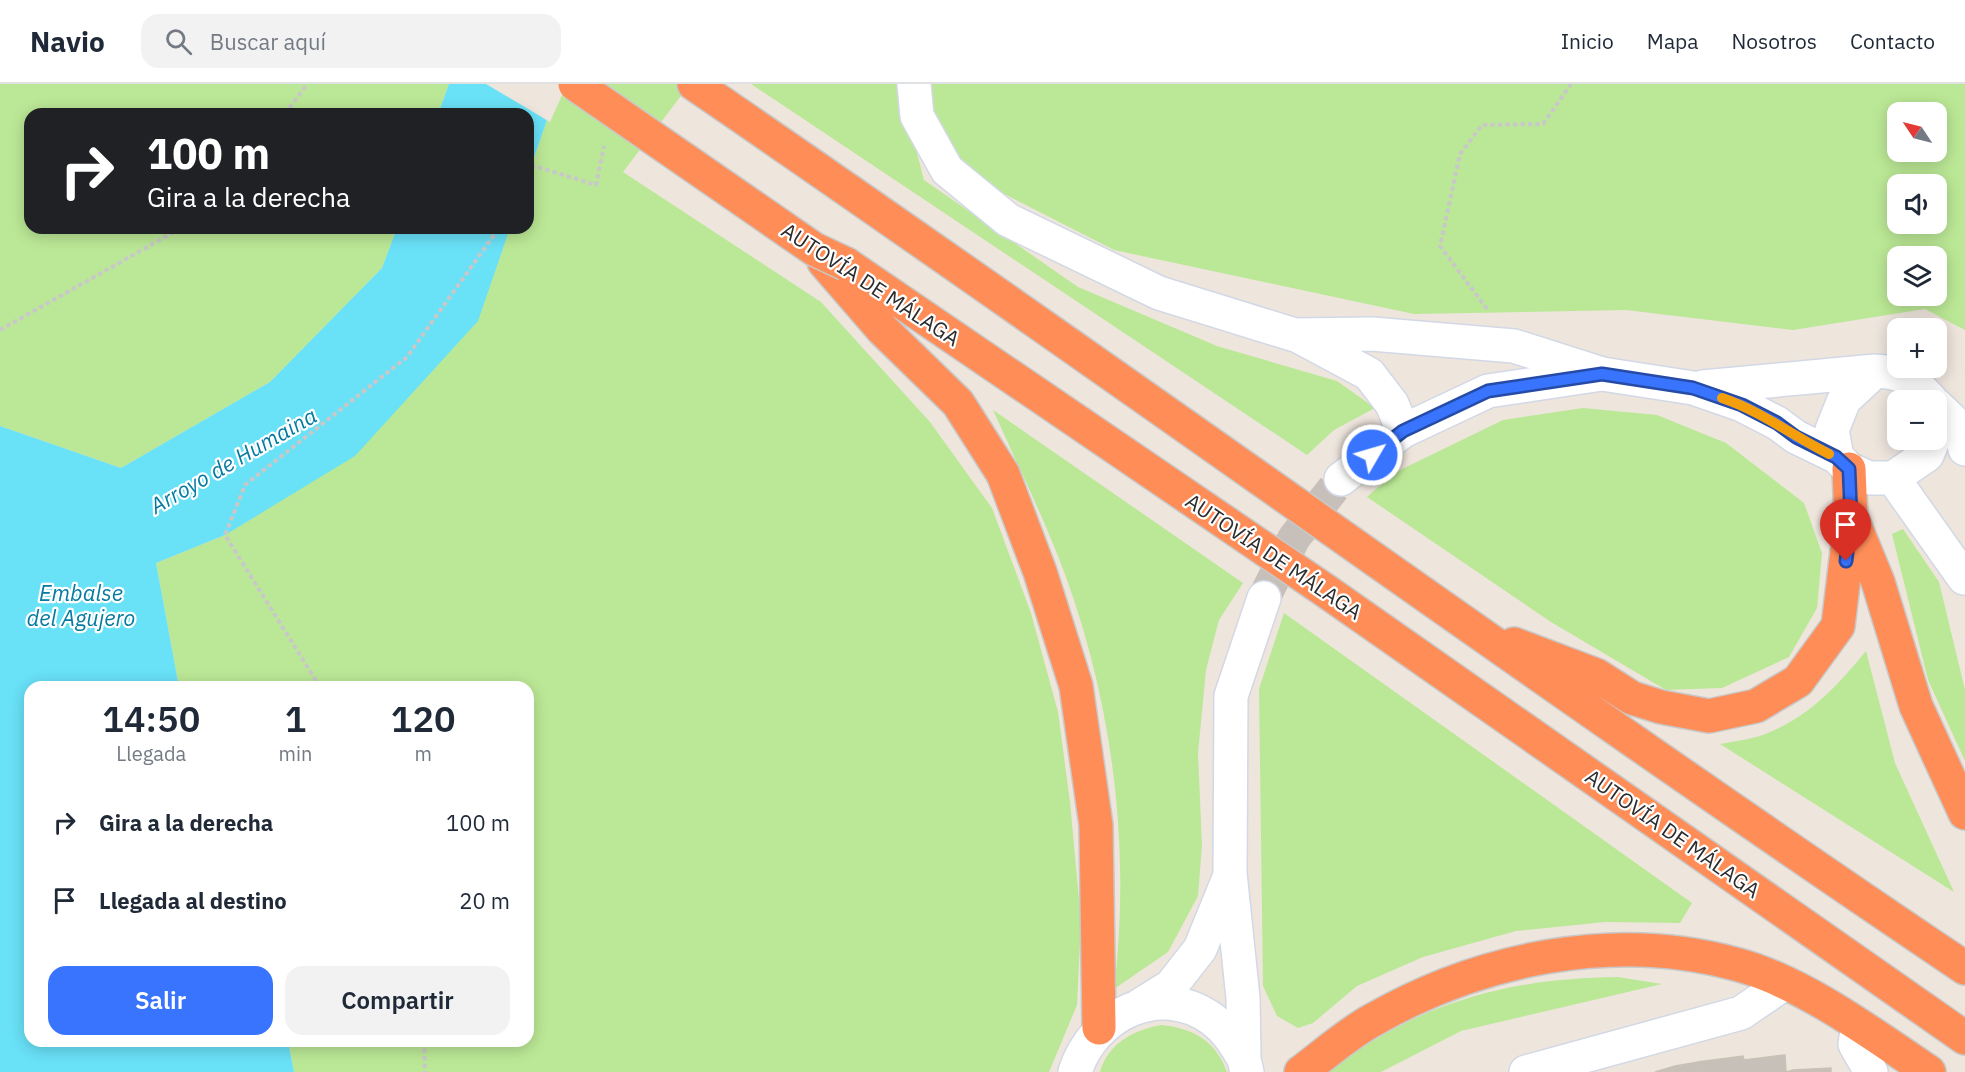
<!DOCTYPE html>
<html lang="es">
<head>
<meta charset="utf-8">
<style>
  body { margin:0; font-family:"IBM Plex Sans",sans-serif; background:#f2f2f3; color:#1f2937; height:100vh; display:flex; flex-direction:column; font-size:22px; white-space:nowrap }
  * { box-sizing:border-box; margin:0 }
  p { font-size:20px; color:#747a83 }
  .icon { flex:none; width:33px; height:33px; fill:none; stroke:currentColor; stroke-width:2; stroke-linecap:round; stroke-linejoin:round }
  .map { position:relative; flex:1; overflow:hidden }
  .panel { position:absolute; left:24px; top:597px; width:510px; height:366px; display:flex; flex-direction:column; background:#fff; border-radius:18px; box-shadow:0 3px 15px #0003 }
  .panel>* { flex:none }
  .guide { position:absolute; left:24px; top:24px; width:510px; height:126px; border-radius:18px; box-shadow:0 3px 15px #0003; background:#202124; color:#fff; overflow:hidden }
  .needle { width:39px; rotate:305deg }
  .fabs { position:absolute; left:1887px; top:18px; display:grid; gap:12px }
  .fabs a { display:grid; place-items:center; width:60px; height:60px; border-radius:12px; background:#fff; box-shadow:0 3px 15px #0003; font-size:30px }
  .pin { position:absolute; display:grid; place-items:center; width:51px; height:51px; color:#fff; margin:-62px -26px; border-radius:50% 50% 50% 0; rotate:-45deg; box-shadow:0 0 6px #0007 }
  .pin .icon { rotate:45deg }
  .me { position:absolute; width:66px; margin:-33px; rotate:52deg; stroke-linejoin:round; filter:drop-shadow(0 0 4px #0008) }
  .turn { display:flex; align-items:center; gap:21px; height:126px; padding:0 24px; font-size:27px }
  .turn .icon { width:78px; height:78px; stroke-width:2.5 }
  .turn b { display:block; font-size:42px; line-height:51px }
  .eta { display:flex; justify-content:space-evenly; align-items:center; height:102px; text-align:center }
  .eta b { font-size:36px; font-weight:600; line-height:42px }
  .cta { display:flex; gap:12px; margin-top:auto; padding:12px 24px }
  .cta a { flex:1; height:69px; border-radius:18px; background:#3974ff; color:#fff; font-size:24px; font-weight:600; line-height:69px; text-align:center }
  .cta a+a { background:#f2f2f3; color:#1f2937 }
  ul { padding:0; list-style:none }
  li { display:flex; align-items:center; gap:18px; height:78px; padding:0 24px }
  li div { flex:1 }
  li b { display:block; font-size:22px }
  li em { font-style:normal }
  header { display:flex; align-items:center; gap:36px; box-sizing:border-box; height:84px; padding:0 30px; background:#fff; border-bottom:2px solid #e0e1e3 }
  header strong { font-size:28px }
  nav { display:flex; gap:33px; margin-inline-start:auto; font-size:21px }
  .search { width:420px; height:54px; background:#f2f2f3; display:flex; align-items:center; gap:15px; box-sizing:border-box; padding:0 21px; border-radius:18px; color:#747a83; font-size:22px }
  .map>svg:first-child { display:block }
  .green { fill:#bbe896; fill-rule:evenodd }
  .water { fill:#69e1f7 }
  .pier { fill:#eee5dd }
  .building { fill:#c6c0b8; stroke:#cac1b6; stroke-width:1.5 }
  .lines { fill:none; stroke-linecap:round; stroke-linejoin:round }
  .tertiary-tunnel { stroke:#c7c0ba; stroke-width:33; stroke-dasharray:33 16; stroke-linecap:butt }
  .minor-casing { stroke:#d2d8e5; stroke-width:36 }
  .tertiary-casing { stroke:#d2d8e5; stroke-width:36 }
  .motorway-casing { stroke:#c8c8c8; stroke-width:36 }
  .path { stroke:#c8c8c8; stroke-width:4; stroke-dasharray:4.5 3; stroke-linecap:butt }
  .minor { stroke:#fff; stroke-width:33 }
  .tertiary { stroke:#fff; stroke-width:33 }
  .motorway { stroke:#ff8d57; stroke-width:33 }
  .motorway-bridge-casing { stroke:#c8c8c8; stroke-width:36; stroke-linecap:butt }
  .motorway-bridge { stroke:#ff8d57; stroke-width:33 }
  .route-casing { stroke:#254ba6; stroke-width:15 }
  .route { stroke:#3974ff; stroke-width:10 }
  .slow { stroke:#f59e0b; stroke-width:10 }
  .labels { text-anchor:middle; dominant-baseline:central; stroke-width:4.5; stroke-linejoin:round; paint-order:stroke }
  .street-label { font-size:21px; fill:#2c2c2c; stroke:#fff }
  .water-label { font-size:22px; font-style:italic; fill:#057ba0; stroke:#fff }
</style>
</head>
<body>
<header>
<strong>Navio</strong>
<div class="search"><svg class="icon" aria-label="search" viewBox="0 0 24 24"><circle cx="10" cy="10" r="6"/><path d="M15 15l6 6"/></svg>Buscar aquí</div>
<nav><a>Inicio</a><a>Mapa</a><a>Nosotros</a><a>Contacto</a></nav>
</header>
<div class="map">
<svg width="1965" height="988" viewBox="0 0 1965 988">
  <rect width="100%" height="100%" fill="#eee5dd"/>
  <path class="green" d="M0,0H449L438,30H30V144H397L382,184L270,298L121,384L0,342Z
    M564,0H690L623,88L821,218L930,338L992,424L1031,529L1058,628L1070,718L1081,837L1077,921L1049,988H294L288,957H528V603H179L156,479L225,451L477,237L510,144H528V91L547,36Z
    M751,0H899L924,96L1078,203L1217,262L1337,297L1375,324L1334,346L1307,371Z
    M924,0H1965V246L1925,225L1793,246L1626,226L1414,230L1114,166L973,94L926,24ZM1898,28H1936V68H1898ZM1898,100H1936V140H1898ZM1898,172H1936V212H1898Z
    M1583,324L1657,331L1726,359L1804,419L1822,469L1817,524L1789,573L1722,604L1666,606L1551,538L1367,413L1394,389L1503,336Z
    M993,326L1243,499L1219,536L1206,586L1198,669L1202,761L1198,812L1168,868L1114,905C1132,759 1111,604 1056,467C1037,420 1014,373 993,326Z
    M1903,445L1939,498L1965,606V677L1928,596L1892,450Z
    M1284,529L1692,819L1680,839L1605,838L1516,847L1423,873L1357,902L1313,939L1298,944L1277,932L1263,902L1259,605Z
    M1866,567L1895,679L1954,808L1720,660C1736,657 1755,655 1770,648C1811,631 1839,600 1866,567Z
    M1618,893L1662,900L1461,947L1381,988H1328C1416,919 1509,894 1618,893Z
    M1161,941C1193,944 1216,957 1227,988H1100C1108,959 1134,946 1161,941Z"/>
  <path class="water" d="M449,0H564L547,36L528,91V30H438Z
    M397,144H510L478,237L355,372L225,451L156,479L179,603H30V957H288L294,988H0V342L121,384L270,298L382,184Z"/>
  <path class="pier" d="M486,0H567L550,38Z"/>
  <path class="building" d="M1785,971L1786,988H1700L1698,978L1743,972L1744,976Z
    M1698,978L1700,988H1655L1675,982Z
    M1831,984V988H1786L1793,986Z"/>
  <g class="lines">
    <path class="tertiary-tunnel" d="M1264,514L1294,454L1341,395"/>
    <defs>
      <path id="minor" d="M914,0L917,32L947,86L1008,136L1159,209L1295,251L1372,250L1514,262L1602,290
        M1300,253L1369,290L1392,320L1403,347
        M1858,941L1855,960L1871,988
        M1526,988L1741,929L1785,899"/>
      <path id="tertiary" d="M1703,303L1875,287
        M1936,321L1960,344L1965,365
        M1837,373L1832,346L1844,316L1875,287C1905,288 1912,296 1931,316
        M1893,394L1964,494
        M1341,395L1403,347L1488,307L1602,290L1693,304L1742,321L1777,339L1796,353L1837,373L1849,385L1869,394H1893L1927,371L1933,356
        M1139,922L1171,902L1200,865L1229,794
        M1075,988C1093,931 1159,897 1212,935C1227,946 1235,960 1244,975
        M1247,988L1244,975L1243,914L1230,789L1231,612L1264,514"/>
      <path id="motorway" d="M694,0C1120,291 1537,596 1965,884
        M824,178L882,245L958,319L1003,390L1040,488L1076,602L1096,741L1099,944
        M846,180L1326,507L1965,954
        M1853,437L1878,498L1916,622L1965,729
        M1514,560L1596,591L1632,614L1661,623L1709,632L1756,622L1798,597L1838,542L1851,434L1849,385
        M1301,988C1324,971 1346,951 1371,937C1480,874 1616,846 1739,881C1804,899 1874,951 1929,988"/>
    </defs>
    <use href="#minor" class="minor-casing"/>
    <use href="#tertiary" class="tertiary-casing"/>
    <use href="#motorway" class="motorway-casing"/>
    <path class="path" d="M285,30L307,0
      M528,88L531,81L596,101L604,62
      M1487,225L1440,162L1460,70L1482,41L1543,40L1571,0
      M0,246L181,144
      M320,603L225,451L245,401L407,273L499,144
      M424,957L425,988"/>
    <use href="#minor" class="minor"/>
    <use href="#tertiary" class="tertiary"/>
    <use href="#motorway" class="motorway"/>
    <defs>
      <path id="motorway-bridge" d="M575,0L814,165L846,180"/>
    </defs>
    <use href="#motorway-bridge" class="motorway-bridge-casing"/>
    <use href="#motorway-bridge" class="motorway-bridge"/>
  </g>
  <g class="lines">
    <defs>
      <path id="route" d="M1372,371L1403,347L1488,307L1602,290L1693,304L1742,321L1777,339L1796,353L1836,373L1849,385L1851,434L1846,477"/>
    </defs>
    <use href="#route" class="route-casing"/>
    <use href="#route" class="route"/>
    <path class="slow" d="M1722,314C1761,327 1793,352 1829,370"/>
  </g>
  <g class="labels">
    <g class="street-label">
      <text transform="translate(871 200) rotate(33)">AUTOVÍA DE MÁLAGA</text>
      <text transform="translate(1274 472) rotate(34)">AUTOVÍA DE MÁLAGA</text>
      <text transform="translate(1673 749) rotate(35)">AUTOVÍA DE MÁLAGA</text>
    </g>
    <g class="water-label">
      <text transform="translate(233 376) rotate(-30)">Arroyo de Humaina</text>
      <text x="81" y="508">Embalse<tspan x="81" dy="25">del Agujero</tspan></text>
    </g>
  </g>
</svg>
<div class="fabs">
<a><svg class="needle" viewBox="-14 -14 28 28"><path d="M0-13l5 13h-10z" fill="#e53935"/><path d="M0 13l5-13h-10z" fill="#747a83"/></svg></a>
<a><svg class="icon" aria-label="sound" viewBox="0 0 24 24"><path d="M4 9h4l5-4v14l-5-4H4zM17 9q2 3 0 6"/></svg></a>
<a><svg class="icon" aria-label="layers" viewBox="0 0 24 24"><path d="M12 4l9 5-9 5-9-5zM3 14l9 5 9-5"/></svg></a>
<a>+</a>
<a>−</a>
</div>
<div class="pin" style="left:1846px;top:477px;background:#d93025"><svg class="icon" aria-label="arrive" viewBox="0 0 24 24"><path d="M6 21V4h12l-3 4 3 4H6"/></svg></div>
<svg class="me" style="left:1372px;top:371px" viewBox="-20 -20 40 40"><circle r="17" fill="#3974ff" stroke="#fff" stroke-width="3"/><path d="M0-11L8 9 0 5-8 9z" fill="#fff"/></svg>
<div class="guide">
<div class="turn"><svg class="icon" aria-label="right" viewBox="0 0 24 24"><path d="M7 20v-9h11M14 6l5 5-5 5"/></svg><div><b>100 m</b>Gira a la derecha</div></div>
</div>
<section class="panel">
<div class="eta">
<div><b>14:50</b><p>Llegada</p></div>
<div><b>1</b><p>min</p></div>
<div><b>120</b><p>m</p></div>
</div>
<ul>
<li><svg class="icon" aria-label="right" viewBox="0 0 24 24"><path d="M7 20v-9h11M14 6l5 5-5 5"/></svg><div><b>Gira a la derecha</b></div><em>100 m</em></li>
<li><svg class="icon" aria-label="arrive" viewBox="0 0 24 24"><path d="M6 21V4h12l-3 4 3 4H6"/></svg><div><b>Llegada al destino</b></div><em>20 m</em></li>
</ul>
<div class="cta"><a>Salir</a><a>Compartir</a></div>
</section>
</div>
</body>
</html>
